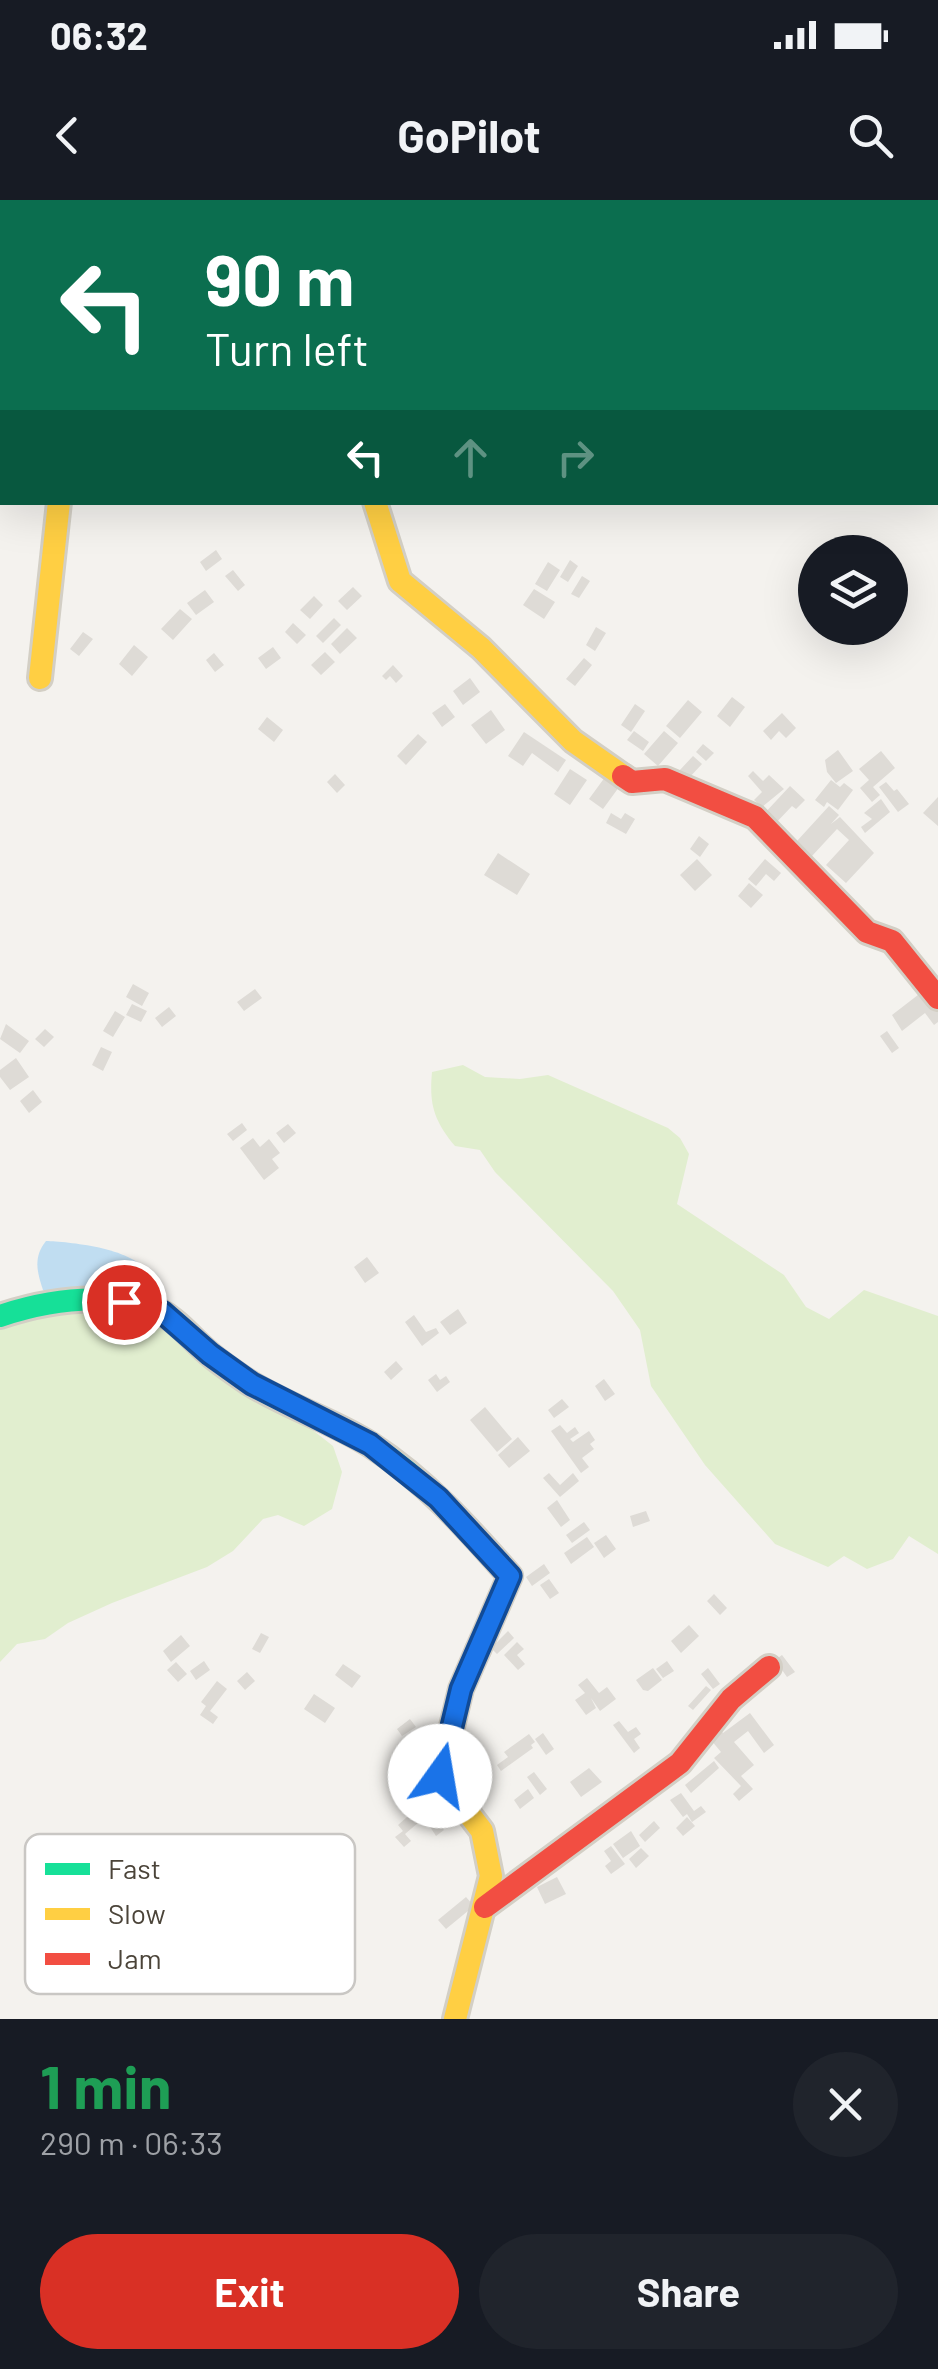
<!DOCTYPE html>
<html lang="en">
<head>
<meta charset="utf-8">
<style>
  body { margin:0; font-family:Barlow,sans-serif; background:#20242c; color:#f1f3f6; height:100vh; display:flex; flex-direction:column; font-size:38px; white-space:nowrap }
  * { box-sizing:border-box; margin:0 }
  p { font-size:32px; color:#9ea1a6 }
  .icon { flex:none; width:55px; height:55px; fill:none; stroke:currentColor; stroke-width:2; stroke-linecap:round; stroke-linejoin:round }
  .map { position:relative; height:1819px; overflow:hidden }
  .panel { display:flex; flex-direction:column; background:#171b24; flex:1 }
  .panel>* { flex:none }
  .hud { position:absolute; left:0px; top:0px; width:940px; height:305px; box-shadow:0 10px 40px #0002; background:#0b6e4f; color:#fff; overflow:hidden }
  .fabs { position:absolute; left:798px; top:335px; display:grid; gap:20px }
  .fabs a { display:grid; place-items:center; width:110px; height:110px; border-radius:50%; background:#171b24; box-shadow:0 10px 40px #0002; font-size:50px }
  .pin { position:absolute; display:grid; place-items:center; width:85px; height:85px; color:#fff; margin:-42px; border:5px solid #fff; border-radius:50%; box-shadow:0 2px 10px #0007 }
  .me { position:absolute; width:110px; margin:-55px; rotate:13deg; stroke-linejoin:round; filter:drop-shadow(0 0 8px #0008) }
  .turn { display:flex; align-items:center; gap:35px; height:210px; padding:0 40px; font-size:45px }
  .turn .icon { width:130px; height:130px; stroke-width:2.5 }
  .turn b { display:block; font-size:70px; line-height:85px }
  .lanes { display:flex; align-items:center; height:95px; padding:0 40px; background:#0003; justify-content:center; gap:50px; direction:ltr }
  .lanes .off { opacity:.35 }
  .round { display:grid; place-items:center; flex:none; width:105px; height:105px; border-radius:52px; background:#20242c }
  .head { display:flex; align-items:center; justify-content:space-between; height:170px; padding:0 40px }
  h1 { font-size:60px; font-weight:700; line-height:75px; color:#1e9e55 }
  .action { display:flex; gap:20px; margin-top:auto; padding:20px 40px }
  .action a { flex:1; height:115px; border-radius:60px; background:#d93025; color:#fff; font-size:40px; font-weight:700; line-height:115px; text-align:center }
  .action a+a { background:#20242c; color:#f1f3f6 }
  .status { display:flex; justify-content:space-between; align-items:center; height:70px; padding:0 50px; background:#171b24; direction:ltr }
  .status svg { height:28px; fill:currentColor }
  header { display:flex; justify-content:space-between; align-items:center; height:130px; padding:0 40px; background:#171b24; font-size:45px; font-weight:700 }
  .map>svg:first-child { display:block }
  .green { fill:#e1eecf }
  .water { fill:#c0ddf1 }
  .building { fill:#dedbd6 }
  .lines { fill:none; stroke-linecap:round; stroke-linejoin:round }
  .street-casing { stroke:#d2d0cb; stroke-width:22 }
  .fast-casing { stroke:#d3cfc5; stroke-width:28 }
  .slow-casing { stroke:#d3cfc5; stroke-width:28 }
  .jam-casing { stroke:#d3cfc5; stroke-width:28 }
  .street { stroke:#fdfdfc; stroke-width:18 }
  .fast { stroke:#16e098; stroke-width:22 }
  .slow { stroke:#ffcf43; stroke-width:22 }
  .jam { stroke:#f24e42; stroke-width:22 }
  .route-casing { stroke:#114b97; stroke-width:25 }
  .route { stroke:#1a73e8; stroke-width:18 }
  .key { fill:#fff; stroke:#c9c7c4; stroke-width:2.5 }
  .key-label { font-size:28px; fill:#4b4439 }
</style>
</head>
<body>
<div class="status"><b>06:32</b><svg viewBox="0 0 49 12"><path d="M0 12V9h3v3zM5 12V6h3v6zM10 12V3h3v9zM15 12V0h3v12zM26 1h20v11H26zM47 4h2v5h-2z"/></svg></div>
<header><svg class="icon" aria-label="back" viewBox="0 0 24 24"><path d="M15 5l-7 7 7 7"/></svg>GoPilot<svg class="icon" aria-label="search" viewBox="0 0 24 24"><circle cx="10" cy="10" r="6"/><path d="M15 15l6 6"/></svg></header>
<div class="map">
<svg width="938" height="1819" viewBox="0 0 938 1819">
  <rect width="100%" height="100%" fill="#f4f2ee"/>
  <path class="green" d="M463,865L485,877L520,879L548,875L668,928L680,938L689,954L677,1004L784,1075L806,1107L829,1119L864,1090L938,1116V1354L909,1336L893,1359L867,1369L844,1356L828,1367L775,1344L705,1265L651,1186L640,1130L613,1091L495,972L480,950L455,946C434,920 429,905 432,872Z
    M45,1110L153,1117L245,1195L310,1228L333,1246L342,1272L332,1309L304,1326L278,1315L263,1319L233,1351L207,1367L112,1403L68,1423L45,1439L17,1444L0,1462V1125Z"/>
  <path class="water" d="M46,1041C73,1042 171,1051 144,1096H52L43,1090C37,1072 33,1057 46,1041Z"/>
  <path class="building" d="M216,350L222,359L206,371L200,362Z
    M570,360L578,366L568,382L560,377Z
    M548,362L560,370L547,391L535,384Z
    M233,370L245,385L238,391L225,376Z
    M582,376L590,381L579,398L571,394Z
    M353,387L362,396L347,410L338,401Z
    M534,389L555,402L544,419L523,405Z
    M205,390L214,402L196,415L187,403Z
    M314,396L323,405L310,419L300,410Z
    M180,409L192,419L173,440L161,429Z
    M334,418L341,425L323,443L316,436Z
    M293,423L306,435L297,444L285,432Z
    M596,427L606,433L595,451L586,445Z
    M347,428L357,438L340,454L331,444Z
    M83,432L93,439L79,456L70,449Z
    M134,445L148,457L132,476L119,464Z
    M273,447L281,458L266,469L258,458Z
    M325,452L335,462L321,475L311,465Z
    M214,453L224,465L215,472L206,460Z
    M584,458L592,465L575,486L566,479Z
    M393,465L403,476L396,483L390,476L386,480L382,476Z
    M470,478L480,492L463,505L453,491Z
    M732,497L745,507L730,527L717,516Z
    M688,500L702,512L680,538L666,526Z
    M445,504L455,517L442,527L432,513Z
    M635,504L645,511L631,532L621,525Z
    M491,510L505,530L486,544L471,525Z
    M782,513L796,528L786,538L779,531L771,540L763,531Z
    M267,517L283,530L274,542L258,529Z
    M634,531L649,542L643,551L627,540Z
    M664,531L678,543L658,566L644,554Z
    M524,532L566,560L558,572L532,553L523,566L508,556Z
    M418,534L427,542L406,565L397,556Z
    M703,544L714,553L706,561L696,552Z
    M838,550L853,571L836,583L827,572L825,560Z
    M881,551L895,568L873,587L880,595L872,602L860,588L869,580L859,569Z
    M693,556L702,564L688,579L679,571Z
    M570,569L587,580L570,605L554,594Z
    M753,571L763,581L769,575L784,589L762,607L754,600L762,592L748,576Z
    M608,573L622,583L603,609L589,599Z
    M335,574L345,585L337,593L327,582Z
    M831,580L840,587L844,583L853,590L838,610L827,602L824,607L815,600Z
    M886,582L894,591L897,589L909,604L898,612L879,587Z
    M790,586L805,600L796,609L792,606L773,626L762,616Z
    M938,597V626L923,613Z
    M881,599L890,612L865,633L861,627L872,619L864,613Z
    M829,606L839,615L831,624L840,617L874,653L846,683L826,665L849,640L837,629L812,656L797,641Z
    M611,613L621,619L625,613L635,619L626,634L606,623Z
    M699,636L709,644L700,657L690,649Z
    M498,653L530,674L517,695L484,675Z
    M697,659L712,675L695,691L680,675Z
    M765,659L781,673L774,681L766,674L756,686L748,679Z
    M749,683L763,695L751,708L738,696Z
    M133,784L149,793L142,806L126,797Z
    M927,788L938,802V822L934,825L925,813L902,831L892,815Z
    M255,789L262,798L244,811L237,802Z
    M132,804L147,811L141,822L126,815Z
    M169,807L176,816L162,827L155,818Z
    M115,811L125,817L113,837L103,831Z
    M6,824L29,841L20,853L0,839Z
    M45,829L54,837L44,847L35,839Z
    M887,831L899,848L892,853L880,836Z
    M101,847L112,852L103,871L92,865Z
    M16,858L29,877L10,890L0,877V870Z
    M33,890L42,902L29,913L20,901Z
    M242,923L247,930L233,941L227,934Z
    M288,924L296,933L284,943L276,933Z
    M253,938L260,947L269,939L280,953L272,959L279,968L264,980L240,948Z
    M367,1057L379,1073L365,1083L354,1067Z
    M458,1109L467,1123L450,1135L440,1122Z
    M414,1115L426,1132L436,1128L439,1133L422,1146L405,1122Z
    M396,1161L403,1169L391,1180L384,1172Z
    M436,1174L440,1180L446,1176L450,1182L437,1192L428,1180Z
    M604,1179L615,1194L605,1201L595,1186Z
    M562,1199L569,1207L554,1218L548,1210Z
    M485,1207L512,1239L497,1252L470,1220Z
    M560,1225L567,1233L575,1227L579,1233L570,1239L573,1242L589,1231L595,1240L590,1244L594,1249L582,1258L589,1267L581,1273L551,1231Z
    M518,1237L530,1251L509,1268L498,1255Z
    M549,1273L560,1285L573,1273L579,1281L560,1297L543,1278Z
    M557,1300L570,1320L561,1327L547,1308Z
    M646,1311L650,1321L633,1327L630,1316Z
    M584,1322L590,1330L572,1343L566,1335Z
    M606,1335L616,1349L604,1358L594,1343Z
    M587,1337L594,1347L571,1364L564,1353Z
    M544,1364L550,1373L532,1386L526,1377Z
    M549,1379L559,1393L550,1399L540,1385Z
    M714,1394L727,1408L720,1415L707,1401Z
    M689,1425L699,1436L681,1453L671,1441Z
    M508,1431L514,1438L497,1454L491,1448Z
    M261,1433L269,1437L260,1453L252,1449Z
    M181,1435L190,1446L171,1462L163,1451Z
    M517,1442L524,1449L517,1455L525,1464L518,1470L504,1455Z
    M782,1455L795,1472L787,1477L775,1460Z
    M204,1461L210,1470L196,1480L190,1471Z
    M667,1461L674,1471L663,1478L656,1469Z
    M176,1462L187,1474L178,1482L167,1470Z
    M343,1464L361,1476L352,1488L335,1475Z
    M653,1468L662,1480L648,1491L643,1490L636,1480Z
    M708,1468L720,1484L713,1489L701,1474Z
    M247,1472L255,1481L245,1490L237,1481Z
    M587,1478L599,1493L607,1487L616,1499L600,1511L591,1498L596,1508L586,1515L575,1500L585,1493L578,1485Z
    M217,1481L227,1489L210,1511L218,1517L213,1524L200,1515L206,1506L201,1502Z
    M706,1486L711,1490L693,1510L688,1506Z
    M314,1494L335,1508L325,1523L304,1509Z
    M750,1513L774,1545L764,1553L748,1531L734,1542L754,1565L741,1576L753,1589L739,1601L733,1594L741,1586L714,1558L721,1552L711,1540L717,1525L723,1533Z
    M410,1519L416,1527L402,1536L397,1529Z
    M619,1521L628,1532L636,1527L641,1534L634,1539L640,1548L634,1553L613,1525Z
    M543,1533L554,1549L546,1555L535,1539Z
    M529,1534L535,1542L531,1545L533,1548L501,1571L497,1565L508,1557L504,1552Z
    M714,1561L719,1568L691,1593L685,1585Z
    M589,1568L602,1582L581,1597L570,1582Z
    M534,1572L547,1589L540,1595L527,1577Z
    M528,1589L534,1598L520,1609L514,1600Z
    M681,1593L694,1611L701,1606L706,1612L692,1622L687,1614L683,1617L670,1600Z
    M424,1602L432,1611L405,1634L411,1641L404,1647L395,1637L403,1631L398,1625Z
    M434,1617L444,1630L436,1636L427,1622Z
    M687,1617L695,1626L683,1636L676,1628Z
    M654,1621L660,1628L645,1642L639,1635Z
    M631,1631L640,1646L623,1658L613,1644Z
    M611,1646L625,1664L611,1674L605,1666L611,1661L604,1651Z
    M641,1648L649,1656L636,1668L629,1659Z
    M557,1677L566,1694L545,1704L537,1687Z
    M466,1697L474,1706L446,1729L438,1720Z"/>
  <g class="lines">
    <defs>
      <path id="street" d="M0,66L2,68"/>
      <path id="fast" d="M0,1116C48,1100 102,1093 151,1108C173,1115 188,1135 205,1150C218,1162 233,1172 248,1182C287,1207 332,1220 371,1245C425,1280 468,1328 510,1376L478,1450"/>
      <path id="slow" d="M375,302L400,381L481,448L573,541L623,576
        M40,478L59,302
        M455,1819L491,1676L482,1631L440,1576L461,1489L478,1450"/>
      <path id="jam" d="M623,576L632,582L665,579L755,617L867,732L892,741L938,798
        M485,1707L680,1563L731,1499L769,1467"/>
    </defs>
    <use href="#street" class="street-casing"/>
    <use href="#fast" class="fast-casing"/>
    <use href="#slow" class="slow-casing"/>
    <use href="#jam" class="jam-casing"/>
    <use href="#street" class="street"/>
    <use href="#fast" class="fast"/>
    <use href="#slow" class="slow"/>
    <use href="#jam" class="jam"/>
  </g>
  <g class="lines">
    <defs>
      <path id="route" d="M124,1102L162,1112L210,1154L252,1184L370,1244L438,1298L510,1376L461,1489L440,1576"/>
    </defs>
    <use href="#route" class="route-casing"/>
    <use href="#route" class="route"/>
  </g>
  <rect x="25" y="1634" width="330" height="160" rx="15" class="key"/>
  <rect x="45" y="1663" width="45" height="12" fill="#16e098"/>
  <rect x="45" y="1708" width="45" height="12" fill="#ffcf43"/>
  <rect x="45" y="1753" width="45" height="12" fill="#f24e42"/>
  <g class="key-label">
    <text x="108" y="1679">Fast</text>
    <text x="108" y="1724">Slow</text>
    <text x="108" y="1769">Jam</text>
  </g>
</svg>
<div class="fabs">
<a><svg class="icon" aria-label="layers" viewBox="0 0 24 24"><path d="M12 4l9 5-9 5-9-5zM3 14l9 5 9-5"/></svg></a>
</div>
<div class="pin" style="left:124px;top:1102px;background:#d93025"><svg class="icon" aria-label="arrive" viewBox="0 0 24 24"><path d="M6 21V4h12l-3 4 3 4H6"/></svg></div>
<svg class="me" style="left:440px;top:1576px" viewBox="-20 -20 40 40"><circle r="19" fill="#fff"/><path d="M0-13L10 11 0 6-10 11z" fill="#1a73e8"/></svg>
<div class="hud">
<div class="turn"><svg class="icon" aria-label="left" viewBox="0 0 24 24"><path d="M17 20v-9H6M10 6l-5 5 5 5"/></svg><div><b>90 m</b>Turn left</div></div>
<div class="lanes"><svg class="icon" aria-label="left" viewBox="0 0 24 24"><path d="M17 20v-9H6M10 6l-5 5 5 5"/></svg><svg class="icon off" aria-label="ahead" viewBox="0 0 24 24"><path d="M12 20V5M6 11l6-6 6 6"/></svg><svg class="icon off" aria-label="right" viewBox="0 0 24 24"><path d="M7 20v-9h11M14 6l5 5-5 5"/></svg></div>
</div>
</div>
<section class="panel">
<div class="head"><div><h1>1 min</h1><p>290 m · 06:33</p></div><a class="round"><svg class="icon" aria-label="close" viewBox="0 0 24 24"><path d="M6 6l12 12M18 6L6 18"/></svg></a></div>
<div class="action"><a>Exit</a><a>Share</a></div>
</section>
</body>
</html>
